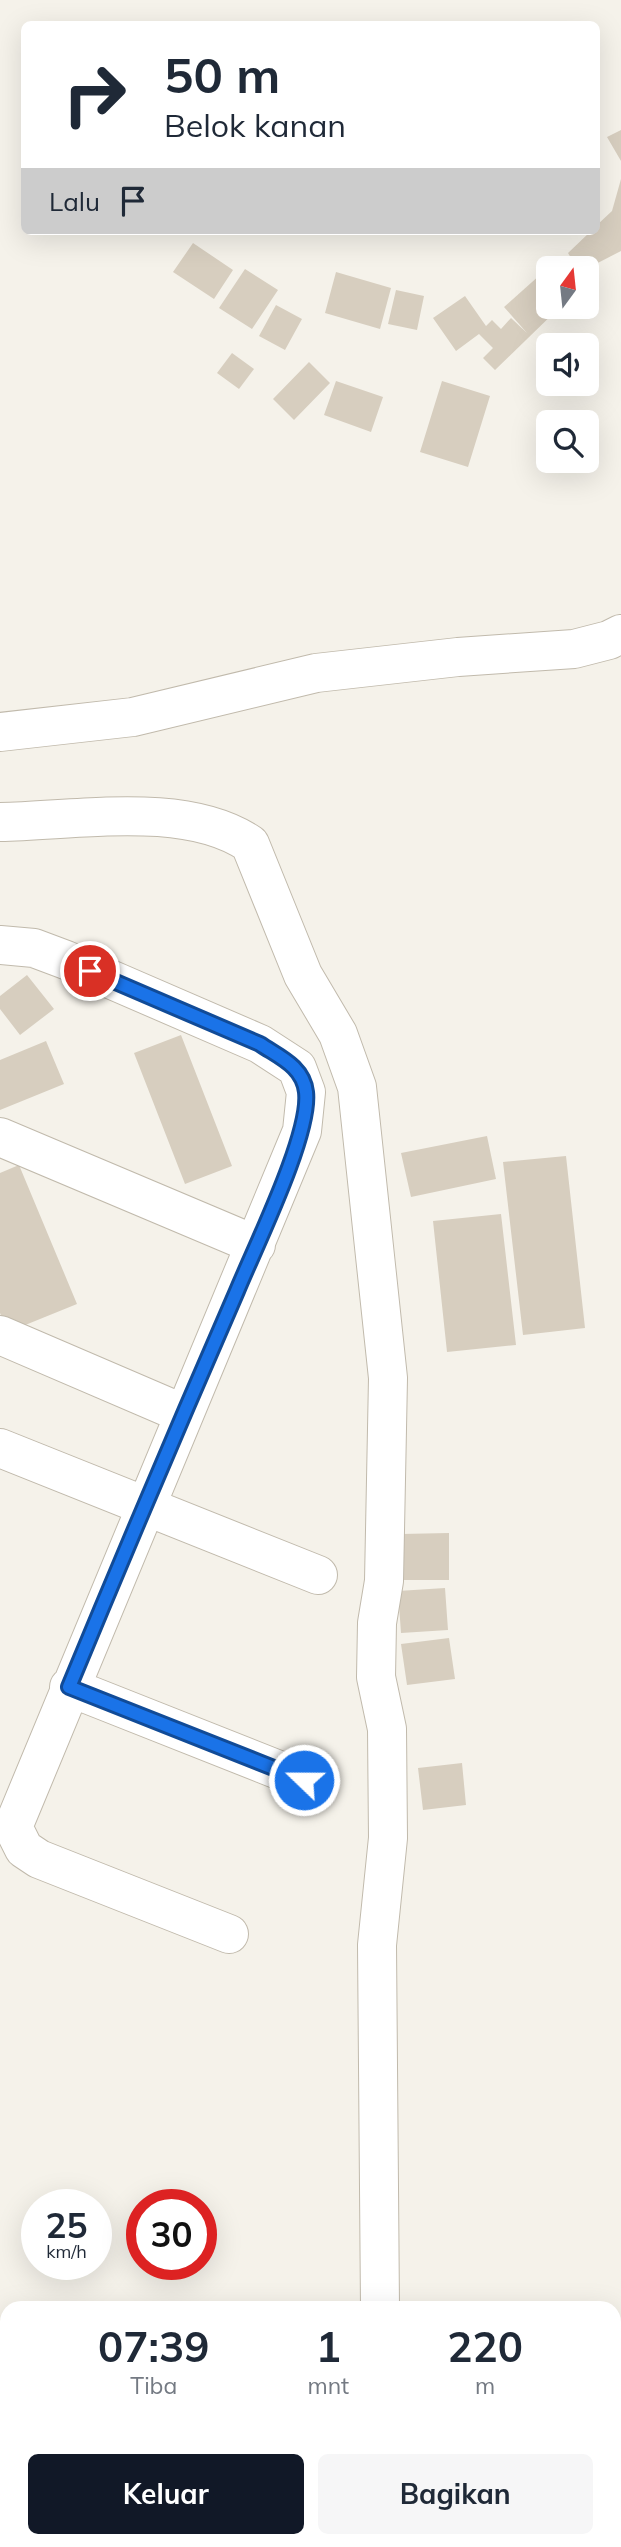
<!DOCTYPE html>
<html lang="id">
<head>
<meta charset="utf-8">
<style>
  body { margin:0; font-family:Mulish,sans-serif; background:#f6f6f7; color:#1f2937; height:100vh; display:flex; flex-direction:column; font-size:26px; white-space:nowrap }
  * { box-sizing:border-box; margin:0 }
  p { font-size:23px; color:#747a83 }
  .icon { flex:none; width:38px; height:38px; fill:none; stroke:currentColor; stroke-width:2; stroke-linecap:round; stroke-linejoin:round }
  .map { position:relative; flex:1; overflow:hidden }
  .sheet { position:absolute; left:0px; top:2301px; width:621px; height:247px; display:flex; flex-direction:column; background:#fff; border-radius:21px 21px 0 0; box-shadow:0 7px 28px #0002 }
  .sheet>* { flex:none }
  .guide { position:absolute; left:21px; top:21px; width:579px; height:214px; border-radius:10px; box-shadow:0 7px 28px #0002; background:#fff; color:#1f2937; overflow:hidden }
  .needle { width:46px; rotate:15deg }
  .buttons { position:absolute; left:536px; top:256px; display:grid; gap:14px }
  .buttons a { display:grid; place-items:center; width:63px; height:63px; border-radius:10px; background:#fff; box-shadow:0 7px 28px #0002; font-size:35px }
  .speed { position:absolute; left:21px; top:2189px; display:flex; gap:14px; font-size:35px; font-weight:700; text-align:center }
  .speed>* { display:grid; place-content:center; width:91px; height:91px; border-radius:50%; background:#fff; box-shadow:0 7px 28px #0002; line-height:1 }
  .speed small { font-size:18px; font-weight:400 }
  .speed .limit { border:10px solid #d22; background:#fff; color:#111 }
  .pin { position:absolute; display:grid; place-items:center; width:60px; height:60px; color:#fff; margin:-30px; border:4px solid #fff; border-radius:50%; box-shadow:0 2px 7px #0007 }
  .me { position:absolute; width:77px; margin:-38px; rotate:292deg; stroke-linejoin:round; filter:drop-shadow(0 0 5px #0008) }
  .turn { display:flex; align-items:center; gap:24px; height:147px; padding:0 28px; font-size:32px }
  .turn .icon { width:91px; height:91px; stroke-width:2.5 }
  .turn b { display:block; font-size:49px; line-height:60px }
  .then { display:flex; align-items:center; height:66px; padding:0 28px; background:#0003; gap:14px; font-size:26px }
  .eta { display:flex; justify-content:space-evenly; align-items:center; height:119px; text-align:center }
  .eta b { font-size:42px; font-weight:700; line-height:49px }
  .button { display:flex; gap:14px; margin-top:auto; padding:14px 28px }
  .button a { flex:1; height:80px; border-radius:10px; background:#111827; color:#fff; font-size:28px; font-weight:700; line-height:80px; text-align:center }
  .button a+a { background:#f6f6f7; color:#1f2937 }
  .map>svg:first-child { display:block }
  .building { fill:#d7cebf }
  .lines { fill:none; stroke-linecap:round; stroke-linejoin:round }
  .minor-casing { stroke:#c1baac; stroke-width:40 }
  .minor { stroke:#fff; stroke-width:38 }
  .route-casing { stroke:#114b97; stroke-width:18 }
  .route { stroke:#1a73e8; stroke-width:12 }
</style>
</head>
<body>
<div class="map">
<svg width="621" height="2547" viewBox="0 0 621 2547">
  <rect width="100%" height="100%" fill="#f5f2ea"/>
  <path class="building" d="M621,130V161L607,137Z
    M621,179V251L586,269L577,268L568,253L591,231H597V225L612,211Z
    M193,243L233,270L214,299L173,272Z
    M560,257L570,268H548V306H561L495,370L483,358L493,348L479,334L456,351L433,318L465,296L486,326L492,320L501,329L511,318L527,333L504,307Z
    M245,269L278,290L252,329L219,308Z
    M336,272L391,288L380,329L325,313Z
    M396,290L424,296L417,330L388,324Z
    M276,305L302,319L285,350L259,336Z
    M232,353L254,369L239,389L217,373Z
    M309,362L330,383L294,420L273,399Z
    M336,381L383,397L371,432L324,415Z
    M442,381L490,396L468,467L420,452Z
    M27,975L54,1009L20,1035L0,1009V996Z
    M181,1035L232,1166L185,1184L134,1053Z
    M46,1041L64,1084L0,1110V1060Z
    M487,1136L496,1179L411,1197L401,1153Z
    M566,1156L585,1328L523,1335L503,1162Z
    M19,1165L77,1304L8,1332L0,1313V1173Z
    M501,1214L516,1345L447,1352L433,1221Z
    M449,1533V1580H402L401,1534Z
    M445,1588L448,1630L401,1633L398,1591Z
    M449,1638L455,1679L407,1685L401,1644Z
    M462,1763L466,1805L423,1810L418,1768Z"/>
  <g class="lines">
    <defs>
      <path id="minor" d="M0,732L133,717L316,673L458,657L574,649L609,640L621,634
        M0,822C76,821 185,800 250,844L303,975L338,1034L357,1087L388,1378L384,1581L377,1623L376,1677L387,1729L388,1838L377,1945L380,2308
        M0,945L34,948L66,960L260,1044L297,1068L306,1092L302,1131L13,1827L24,1849L39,1859L229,1934
        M0,1137L256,1245
        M0,1335L184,1414
        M0,1448L318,1575
        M69,1687L304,1780
        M0,2484L7,2490
        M73,2541L81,2547
        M380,2541L382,2547"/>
    </defs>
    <use href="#minor" class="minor-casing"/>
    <use href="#minor" class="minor"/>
  </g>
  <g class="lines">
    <defs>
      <path id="route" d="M90,971L260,1044C279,1057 303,1066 306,1092C311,1134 255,1247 237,1291C180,1422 124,1554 69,1687L304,1780"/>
    </defs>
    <use href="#route" class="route-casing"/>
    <use href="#route" class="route"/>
  </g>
</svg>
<div class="buttons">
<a><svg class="needle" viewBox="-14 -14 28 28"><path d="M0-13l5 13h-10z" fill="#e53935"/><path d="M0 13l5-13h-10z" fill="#747a83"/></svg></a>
<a><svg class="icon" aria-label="sound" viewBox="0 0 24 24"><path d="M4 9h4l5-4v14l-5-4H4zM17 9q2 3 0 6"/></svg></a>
<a><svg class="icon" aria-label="search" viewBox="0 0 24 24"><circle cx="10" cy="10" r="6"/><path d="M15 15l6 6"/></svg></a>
</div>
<div class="speed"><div>25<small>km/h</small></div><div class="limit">30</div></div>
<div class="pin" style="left:90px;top:971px;background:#d93025"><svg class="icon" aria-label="arrive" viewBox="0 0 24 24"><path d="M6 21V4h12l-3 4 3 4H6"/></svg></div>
<svg class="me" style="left:304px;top:1780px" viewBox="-20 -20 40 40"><circle r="17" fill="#1a73e8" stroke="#fff" stroke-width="3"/><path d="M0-11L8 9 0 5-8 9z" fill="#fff"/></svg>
<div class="guide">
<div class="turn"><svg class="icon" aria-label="right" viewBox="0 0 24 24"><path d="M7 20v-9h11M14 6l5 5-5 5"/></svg><div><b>50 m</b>Belok kanan</div></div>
<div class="then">Lalu<svg class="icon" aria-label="arrive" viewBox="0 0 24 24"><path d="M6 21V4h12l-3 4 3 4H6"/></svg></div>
</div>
<section class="sheet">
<div class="eta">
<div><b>07:39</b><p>Tiba</p></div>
<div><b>1</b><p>mnt</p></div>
<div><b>220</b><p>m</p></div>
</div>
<div class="button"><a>Keluar</a><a>Bagikan</a></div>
</section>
</div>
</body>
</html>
